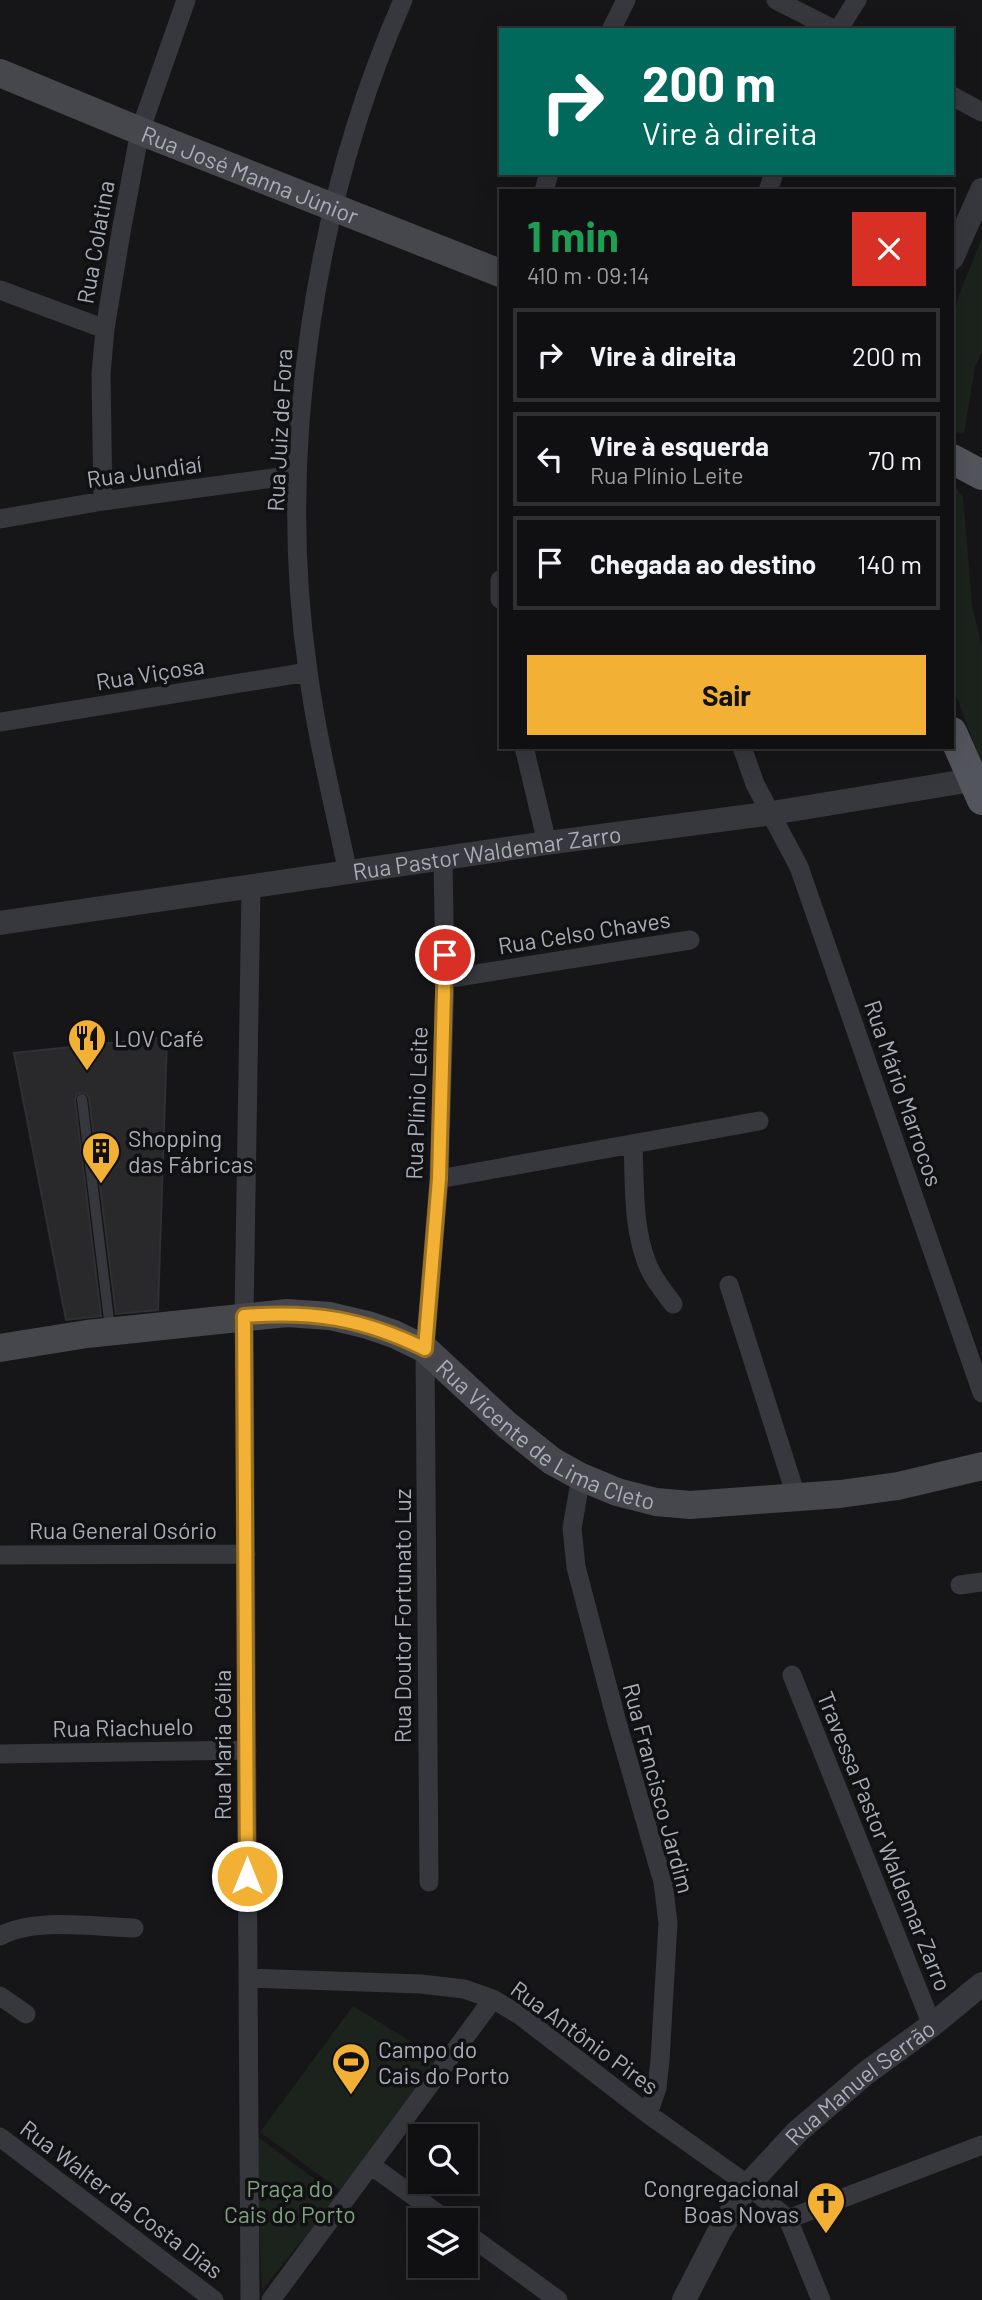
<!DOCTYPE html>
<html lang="pt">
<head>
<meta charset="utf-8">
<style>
  body { margin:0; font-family:Barlow,sans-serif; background:#1e1e20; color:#f1f3f6; height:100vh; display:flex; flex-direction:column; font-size:26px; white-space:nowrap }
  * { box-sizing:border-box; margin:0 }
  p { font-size:23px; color:#9c9d9f }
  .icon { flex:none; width:38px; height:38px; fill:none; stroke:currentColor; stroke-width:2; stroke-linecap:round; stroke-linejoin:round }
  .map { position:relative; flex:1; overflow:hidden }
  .details { position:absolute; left:499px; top:189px; width:455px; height:560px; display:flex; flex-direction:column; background:#101012; border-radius:0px; box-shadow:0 7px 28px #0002,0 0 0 2px #303032 }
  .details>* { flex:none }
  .guide { position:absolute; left:499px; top:28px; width:455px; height:147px; border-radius:0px; box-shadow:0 7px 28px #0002,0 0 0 2px #303032; background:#00695c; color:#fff; overflow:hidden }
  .buttons { position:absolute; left:408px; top:2124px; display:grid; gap:14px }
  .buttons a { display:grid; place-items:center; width:70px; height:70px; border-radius:0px; background:#101012; box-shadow:0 7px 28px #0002,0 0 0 2px #303032; font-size:35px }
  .pin { position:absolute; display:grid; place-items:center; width:60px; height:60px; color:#fff; margin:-30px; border:4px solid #fff; border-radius:50%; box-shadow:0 2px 7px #0007 }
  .me { position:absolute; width:77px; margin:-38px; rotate:0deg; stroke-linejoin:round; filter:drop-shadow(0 0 5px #0008) }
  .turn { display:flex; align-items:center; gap:24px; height:147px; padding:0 28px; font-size:32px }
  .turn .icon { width:91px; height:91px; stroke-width:2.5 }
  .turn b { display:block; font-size:49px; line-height:60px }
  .round { display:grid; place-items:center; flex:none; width:74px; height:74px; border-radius:0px; background:#1e1e20 }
  .headline { display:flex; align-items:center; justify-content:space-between; height:119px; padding:0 28px }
  h1 { font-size:42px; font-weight:700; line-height:52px; color:#1e9e55 }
  .cta { display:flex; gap:14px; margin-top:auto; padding:14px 28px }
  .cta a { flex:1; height:80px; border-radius:0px; background:#f2b134; color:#111; font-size:28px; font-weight:700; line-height:80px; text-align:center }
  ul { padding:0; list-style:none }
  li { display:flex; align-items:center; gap:21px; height:94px; margin:0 14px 10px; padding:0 14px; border:4px solid #303032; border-radius:0px }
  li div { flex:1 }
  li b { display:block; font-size:26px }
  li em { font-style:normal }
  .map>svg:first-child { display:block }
  .green { fill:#1c231d }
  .building { fill:#29292c; stroke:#303034; stroke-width:2 }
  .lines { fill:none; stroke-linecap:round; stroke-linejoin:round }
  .service { stroke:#37383d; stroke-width:10 }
  .minor { stroke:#37383d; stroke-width:19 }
  .tertiary { stroke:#37383d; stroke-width:24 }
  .secondary { stroke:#45474d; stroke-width:28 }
  .primary { stroke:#53555c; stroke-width:30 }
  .route-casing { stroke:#9d7322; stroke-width:18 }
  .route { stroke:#f2b134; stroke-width:12 }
  .labels { text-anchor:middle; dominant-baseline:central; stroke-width:7; stroke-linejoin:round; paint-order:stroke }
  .street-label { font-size:23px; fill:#a8adb8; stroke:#111113 }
  .poi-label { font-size:23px; fill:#a8adb8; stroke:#111113; text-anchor:start }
  .park-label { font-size:23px; fill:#7fa381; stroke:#111113 }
</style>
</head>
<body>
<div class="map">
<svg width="982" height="2300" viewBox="0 0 982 2300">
  <rect width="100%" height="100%" fill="#161618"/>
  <path class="green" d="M982,238V352L975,367L964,433L952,432V323L959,295Z
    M952,484L963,497L972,606L982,646V766L952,684Z
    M353,2006L442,2061L344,2193L260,2132Z
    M255,2135L338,2196L262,2290Z"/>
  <path class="building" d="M167,1037L158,1310L116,1314L89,1098L87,1094L82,1092L77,1094L75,1100L101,1316L66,1320L14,1053Z"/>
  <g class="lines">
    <path class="service" d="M82,1099L110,1328"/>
    <path class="minor" d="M776,0L835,30
      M611,30L626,0
      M838,30L857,0
      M952,96L982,112
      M544,191L549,173
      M768,191L774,173
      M0,290L105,329
      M103,501L101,374L105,329L121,232L140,131L186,0
      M0,519L103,501L296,475
      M500,580V599
      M0,722L308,672
      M524,747L547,843
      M742,747L755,784L799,867L982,1393
      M348,873C334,806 317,739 308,671C276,452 314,202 403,0
      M445,979L690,940
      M633,1145C635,1185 632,1230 649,1268C655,1281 665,1293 673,1304
      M439,1179L759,1121
      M729,1285L797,1499
      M581,1477L572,1528L576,1567L616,1719L663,1882L668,1923L660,2060L657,2088L648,2114
      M0,1555L246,1554
      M960,1585L982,1582
      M792,1675L932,2025
      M0,1754L247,1750
      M429,1882L425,1349L439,1179L445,979L443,859
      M0,1936C34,1917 95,1927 134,1928
      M248,1978L421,1984L464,1989L493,1999L521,2016L648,2114L748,2185L788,2219L821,2300
      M0,1996L26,2014
      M0,2137L214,2300
      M372,2166L448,2221
      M788,2219L982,2145
      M466,2233L558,2300
      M250,2300L244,1316L251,888
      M271,2300L493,1999"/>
    <g class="tertiary">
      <path d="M952,258L982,190"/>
      <path id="s1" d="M0,923L547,843L772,813L972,780"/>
      <path id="s2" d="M684,2300L719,2232L748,2185L797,2132L866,2073L932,2025L982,1984"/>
    </g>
    <g class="secondary">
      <path id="s3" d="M0,73L140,131L500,273"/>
      <path id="s4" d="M0,1348L87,1334L287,1313L330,1316L368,1325L394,1334L425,1349L507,1425L552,1461L581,1477L617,1492L656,1502L690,1505L840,1494L898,1486L982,1466"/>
    </g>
    <path class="primary" d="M952,459L982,475
      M952,732L982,800"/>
  </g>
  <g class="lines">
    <defs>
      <path id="route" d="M247,1876L244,1316C313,1311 362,1318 425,1349L439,1179L445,955"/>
    </defs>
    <use href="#route" class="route-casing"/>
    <use href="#route" class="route"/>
  </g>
  <defs>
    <symbol id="restaurant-pin" viewBox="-11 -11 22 30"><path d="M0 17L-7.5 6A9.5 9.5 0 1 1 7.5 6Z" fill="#f2b134" stroke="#111113"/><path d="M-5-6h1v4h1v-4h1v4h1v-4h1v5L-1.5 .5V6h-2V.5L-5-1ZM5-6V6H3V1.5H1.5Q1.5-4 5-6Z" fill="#111"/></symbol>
    <symbol id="building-pin" viewBox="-11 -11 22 30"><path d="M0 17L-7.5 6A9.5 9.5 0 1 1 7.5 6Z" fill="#f2b134" stroke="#111113"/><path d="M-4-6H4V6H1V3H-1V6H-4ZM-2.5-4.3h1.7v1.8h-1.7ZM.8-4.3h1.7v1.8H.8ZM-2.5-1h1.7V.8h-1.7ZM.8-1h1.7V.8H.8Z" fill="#111"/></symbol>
    <symbol id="stadium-pin" viewBox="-11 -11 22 30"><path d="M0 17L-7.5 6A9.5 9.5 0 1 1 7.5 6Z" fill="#f2b134" stroke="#111113"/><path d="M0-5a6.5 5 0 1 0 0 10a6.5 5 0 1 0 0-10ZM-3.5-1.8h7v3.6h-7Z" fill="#111"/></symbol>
    <symbol id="church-pin" viewBox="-11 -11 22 30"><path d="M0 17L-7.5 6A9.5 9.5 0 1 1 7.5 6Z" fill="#f2b134" stroke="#111113"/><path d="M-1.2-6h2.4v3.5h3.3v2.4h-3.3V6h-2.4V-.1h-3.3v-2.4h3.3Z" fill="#111"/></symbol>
  </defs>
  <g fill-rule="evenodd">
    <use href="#restaurant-pin" x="65" y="1016" width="44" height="60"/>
    <use href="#building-pin" x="79" y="1129" width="44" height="60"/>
    <use href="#stadium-pin" x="329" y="2040" width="44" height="60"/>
    <use href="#church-pin" x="804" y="2179" width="44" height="60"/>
  </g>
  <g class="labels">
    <g class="street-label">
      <text stroke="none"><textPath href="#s3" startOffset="270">Rua José Manna Júnior</textPath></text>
      <text transform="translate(95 242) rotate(-80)">Rua Colatina</text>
      <text transform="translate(279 430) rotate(-87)">Rua Juiz de Fora</text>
      <text transform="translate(144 471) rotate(-8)">Rua Jundiaí</text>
      <text transform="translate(150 673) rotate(-9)">Rua Viçosa</text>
      <text stroke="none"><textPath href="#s1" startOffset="492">Rua Pastor Waldemar Zarro</textPath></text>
      <text transform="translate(584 932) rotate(-9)">Rua Celso Chaves</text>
      <text transform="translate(904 1093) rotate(71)">Rua Mário Marrocos</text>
      <text transform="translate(416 1103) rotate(-88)">Rua Plínio Leite</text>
      <text stroke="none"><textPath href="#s4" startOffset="584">Rua Vicente de Lima Cleto</textPath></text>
      <text x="123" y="1530">Rua General Osório</text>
      <text transform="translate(402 1616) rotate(-90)">Rua Doutor Fortunato Luz</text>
      <text transform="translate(123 1727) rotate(-1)">Rua Riachuelo</text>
      <text transform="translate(222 1745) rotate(-90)">Rua Maria Célia</text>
      <text transform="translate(659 1788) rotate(75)">Rua Francisco Jardim</text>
      <text transform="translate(885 1841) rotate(68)">Travessa Pastor Waldemar Zarro</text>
      <text transform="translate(585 2037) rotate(36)">Rua Antônio Pires</text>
      <text stroke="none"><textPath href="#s2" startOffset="284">Rua Manuel Serrão</textPath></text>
      <text transform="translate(122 2199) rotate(37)">Rua Walter da Costa Dias</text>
    </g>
    <g class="poi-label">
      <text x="114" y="1038">LOV Café</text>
      <text x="128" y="1138">Shopping<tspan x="128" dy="26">das Fábricas</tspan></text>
      <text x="378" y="2049">Campo do<tspan x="378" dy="26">Cais do Porto</tspan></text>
      <text x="799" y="2188" text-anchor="end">Congregacional<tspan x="799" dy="26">Boas Novas</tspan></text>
    </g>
    <g class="park-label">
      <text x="290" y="2188">Praça do<tspan x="290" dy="26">Cais do Porto</tspan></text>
    </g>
  </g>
</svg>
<div class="buttons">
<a><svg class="icon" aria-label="search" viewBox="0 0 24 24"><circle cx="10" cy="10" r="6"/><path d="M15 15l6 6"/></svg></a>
<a><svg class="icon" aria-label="layers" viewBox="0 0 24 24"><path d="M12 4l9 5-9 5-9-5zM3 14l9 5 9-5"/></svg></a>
</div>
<div class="pin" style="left:445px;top:955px;background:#d93025"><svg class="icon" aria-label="arrive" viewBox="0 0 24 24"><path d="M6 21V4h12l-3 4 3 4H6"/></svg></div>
<svg class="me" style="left:247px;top:1876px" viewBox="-20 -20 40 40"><circle r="17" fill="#f2b134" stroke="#fff" stroke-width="3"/><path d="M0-11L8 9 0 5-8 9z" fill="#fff"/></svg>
<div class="guide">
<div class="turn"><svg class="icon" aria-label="right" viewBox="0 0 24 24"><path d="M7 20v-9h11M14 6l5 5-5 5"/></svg><div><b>200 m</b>Vire à direita</div></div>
</div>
<section class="details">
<div class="headline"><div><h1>1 min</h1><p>410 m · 09:14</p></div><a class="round" style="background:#d93025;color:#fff"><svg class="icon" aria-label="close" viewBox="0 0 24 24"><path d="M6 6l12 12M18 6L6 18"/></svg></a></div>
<ul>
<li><svg class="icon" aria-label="right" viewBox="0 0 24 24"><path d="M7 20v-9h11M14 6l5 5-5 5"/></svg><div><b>Vire à direita</b></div><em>200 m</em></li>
<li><svg class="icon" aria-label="left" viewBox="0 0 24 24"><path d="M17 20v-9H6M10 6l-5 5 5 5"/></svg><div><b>Vire à esquerda</b><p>Rua Plínio Leite</p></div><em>70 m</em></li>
<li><svg class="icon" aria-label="arrive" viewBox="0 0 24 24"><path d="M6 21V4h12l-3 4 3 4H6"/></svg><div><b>Chegada ao destino</b></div><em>140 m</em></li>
</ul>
<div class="cta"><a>Sair</a></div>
</section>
</div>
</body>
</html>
